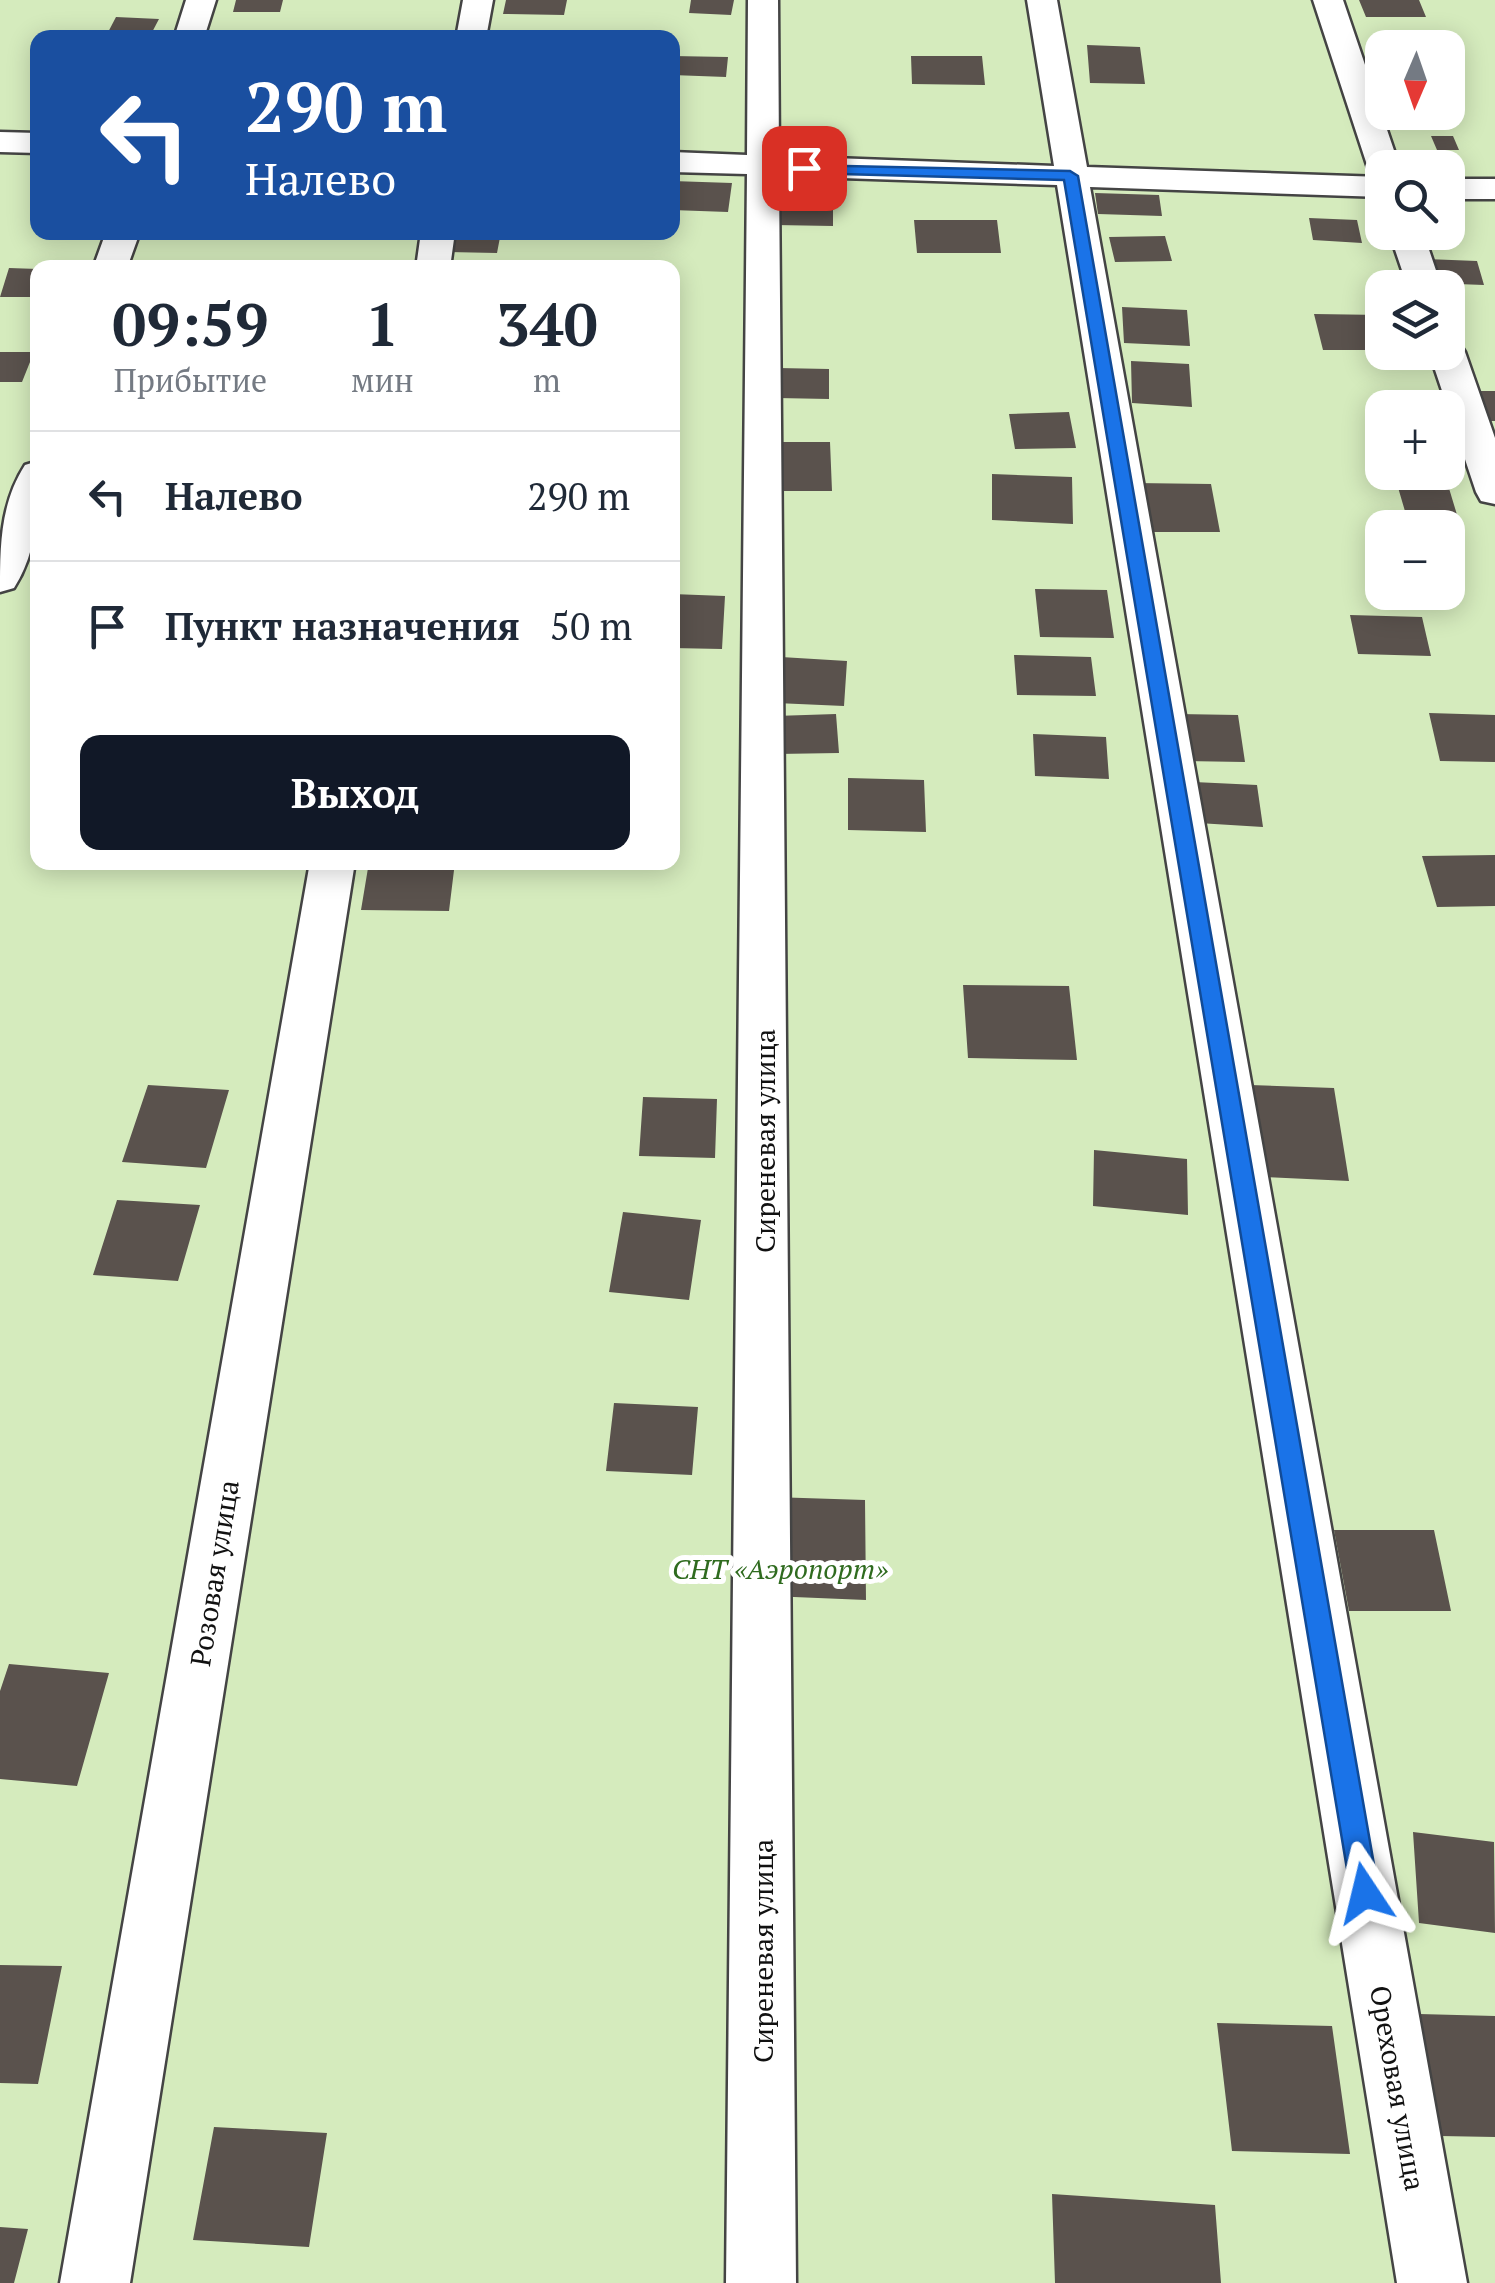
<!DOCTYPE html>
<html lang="ru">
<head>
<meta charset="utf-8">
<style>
  body { margin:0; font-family:"PT Serif",serif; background:#f6f6f7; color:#1f2937; height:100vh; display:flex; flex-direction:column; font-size:38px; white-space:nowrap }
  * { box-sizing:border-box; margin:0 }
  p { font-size:32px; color:#747a83 }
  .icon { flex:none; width:55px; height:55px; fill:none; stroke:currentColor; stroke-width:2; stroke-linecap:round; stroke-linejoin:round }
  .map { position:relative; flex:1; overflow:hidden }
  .panel { position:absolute; left:30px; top:260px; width:650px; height:610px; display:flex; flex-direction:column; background:#fff; border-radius:20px; box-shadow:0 5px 25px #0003 }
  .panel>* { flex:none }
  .banner { position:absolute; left:30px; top:30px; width:650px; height:210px; border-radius:20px; box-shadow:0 5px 25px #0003; background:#1a4fa0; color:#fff; overflow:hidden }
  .needle { width:65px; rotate:182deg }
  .tools { position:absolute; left:1365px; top:30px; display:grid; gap:20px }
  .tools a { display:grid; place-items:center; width:100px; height:100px; border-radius:20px; background:#fff; box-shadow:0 5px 25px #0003; font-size:50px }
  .pin { position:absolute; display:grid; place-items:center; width:85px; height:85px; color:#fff; margin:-42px; border-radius:20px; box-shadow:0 5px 15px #0006 }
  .me { position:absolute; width:110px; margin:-55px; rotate:350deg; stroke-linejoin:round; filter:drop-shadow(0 0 8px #0008) }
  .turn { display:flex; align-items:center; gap:35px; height:210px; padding:0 50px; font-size:45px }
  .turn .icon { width:130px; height:130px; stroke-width:2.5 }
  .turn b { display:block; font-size:70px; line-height:85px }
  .eta { display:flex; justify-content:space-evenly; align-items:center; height:170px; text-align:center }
  .eta b { font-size:60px; font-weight:600; line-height:70px }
  .primary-button { display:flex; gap:20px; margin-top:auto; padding:20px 50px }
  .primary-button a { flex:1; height:115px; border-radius:20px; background:#111827; color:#fff; font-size:40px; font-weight:600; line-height:115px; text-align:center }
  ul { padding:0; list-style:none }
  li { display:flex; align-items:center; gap:30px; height:130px; padding:0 50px; border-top:2px solid #e0e1e3 }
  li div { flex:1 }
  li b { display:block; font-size:38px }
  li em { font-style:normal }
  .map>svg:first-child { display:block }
  .green { fill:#d5ebbd; fill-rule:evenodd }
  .building { fill:#5a524d }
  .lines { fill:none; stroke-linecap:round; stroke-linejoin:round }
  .street-casing { stroke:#444; stroke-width:5 }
  .street { fill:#fff; fill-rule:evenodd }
  .route { fill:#1a73e8; stroke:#114b97; stroke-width:2.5 }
  .labels { text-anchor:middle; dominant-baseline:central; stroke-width:10; stroke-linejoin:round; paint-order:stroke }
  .street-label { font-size:28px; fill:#111; stroke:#fff }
  .park-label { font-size:28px; font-style:italic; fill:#2f6b1f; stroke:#fff }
</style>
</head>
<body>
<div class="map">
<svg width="1495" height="2283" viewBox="0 0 1495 2283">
  <rect width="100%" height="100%" fill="#fffdf5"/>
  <path class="green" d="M0,0H1495V2283H0ZM38,38H672V232H38ZM1382,48H1448V112H1382ZM1382,168H1448V232H1382ZM38,268H672V862H38ZM1382,288H1448V352H1382ZM1382,408H1448V472H1382ZM1382,528H1448V592H1382Z"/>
  <path class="building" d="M236,0H283L280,12H233Z
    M506,0H567L564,15L503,14Z
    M691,0H734L731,15L689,13Z
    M1359,0H1419L1426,17H1366Z
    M116,17L159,19L149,38H105Z
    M1383,38H1440L1444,48H1387Z
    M1087,45L1140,47L1145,84L1090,83Z
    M672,56L728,57L726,77L672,75Z
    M911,56H982L985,85L912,84Z
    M1431,136H1453L1459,150H1437Z
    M672,181L732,183L728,212L672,210Z
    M1095,193L1159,195L1162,216L1098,214Z
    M777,194L833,195V226L776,225Z
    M1309,218L1357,220L1362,243L1313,240Z
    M914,220H997L1001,253H917Z
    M452,232H501L497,253L448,252Z
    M1165,236L1172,261L1115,262L1109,237Z
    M1426,259L1477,261L1484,285L1431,283Z
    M9,268L38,269V297H0Z
    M1122,307L1187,310L1190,346L1124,343Z
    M1314,314L1382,315V350H1323Z
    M0,352H34L22,382H0Z
    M1131,361L1189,364L1192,407L1132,403Z
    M778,368L829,369V399L777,398Z
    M1473,391H1495V421H1484Z
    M1069,412L1076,448L1015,449L1009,414Z
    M776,442H830L832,491H776Z
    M992,474L1072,477L1073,524L992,520Z
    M1135,483L1211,484L1220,532H1142Z
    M1397,484L1448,485L1458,518H1407Z
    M1035,589L1107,590L1114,638L1040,637Z
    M672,594L725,596L722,649L672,648Z
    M1350,615L1422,617L1431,656L1358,654Z
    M1014,655L1091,657L1096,696L1017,695Z
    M781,657L847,661L844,706L776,703Z
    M1429,713L1495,715V762L1440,761Z
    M836,714L839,753L777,754L775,716Z
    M1178,714L1238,715L1245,762L1184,761Z
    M1033,734L1106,737L1109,779L1035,776Z
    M848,778L924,780L926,832L848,830Z
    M1194,782L1257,785L1263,827L1198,823Z
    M1495,855V906L1437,907L1422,856Z
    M369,862H455L449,911L361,910Z
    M963,985L1069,986L1077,1060L968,1058Z
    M148,1085L229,1090L206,1168L122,1162Z
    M1250,1085L1334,1088L1349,1181L1262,1177Z
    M643,1097L717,1099L715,1158L639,1156Z
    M1094,1150L1187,1159L1188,1215L1093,1206Z
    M117,1200L200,1205L178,1281L93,1275Z
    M623,1212L701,1220L689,1300L609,1292Z
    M614,1403L698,1407L692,1475L606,1471Z
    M772,1497L865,1500L866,1600L770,1596Z
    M1334,1530H1434L1451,1611H1349Z
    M9,1664L109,1673L77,1786L0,1779V1691Z
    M1413,1832L1494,1842L1495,1933L1419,1923Z
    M0,1965L62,1966L38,2084L0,2083Z
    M1419,2014L1495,2016V2137L1440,2136Z
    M1217,2023L1332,2026L1350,2154L1232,2151Z
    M214,2127L327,2133L309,2247L193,2240Z
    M1052,2194L1215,2205L1221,2283H1055Z
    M0,2227L28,2229L14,2283H0Z"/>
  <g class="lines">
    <defs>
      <path id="street" d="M186,0H216L204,38H174Z
        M463,0H493L486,38H456Z
        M748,0H778L779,156L1054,166L1027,0H1057L1087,167L1382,177L1373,175L1368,168L1313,0H1343L1400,168H1382V197L1090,187L1467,2283H1397L1057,185L779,176L796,2283H726L747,174L672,172V152L747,155Z
        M0,132L38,133V153L0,152Z
        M1448,179H1495V199H1448Z
        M106,232H140L127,268H93Z
        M421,232H455L450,268H416Z
        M1389,232H1423L1442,288H1408Z
        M1448,341L1460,344L1465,352L1495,438V504L1481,501L1476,492L1429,352H1448Z
        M38,461C38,506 39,549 14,588L0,592C0,547 0,504 25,465Z
        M310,862H355L130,2283H60Z"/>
    </defs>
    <use href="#street" class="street-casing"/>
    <use href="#street" class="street"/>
  </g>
  <path class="route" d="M799,165L1070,171L1078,176L1379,1893L1375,1903L1365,1907L1355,1903L1351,1893L1064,180L804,173L799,171Z"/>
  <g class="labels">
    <g class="street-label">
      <text transform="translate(764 1141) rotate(-90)">Сиреневая улица</text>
      <text transform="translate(214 1573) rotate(-81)">Розовая улица</text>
      <text transform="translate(762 1951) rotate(-90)">Сиреневая улица</text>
      <text transform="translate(1398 2088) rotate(80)">Ореховая улица</text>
    </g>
    <g class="park-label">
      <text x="780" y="1568">СНТ «Аэропорт»</text>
    </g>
  </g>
</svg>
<div class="tools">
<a><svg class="needle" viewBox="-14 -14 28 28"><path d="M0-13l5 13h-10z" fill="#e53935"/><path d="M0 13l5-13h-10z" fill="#747a83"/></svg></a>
<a><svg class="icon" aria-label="search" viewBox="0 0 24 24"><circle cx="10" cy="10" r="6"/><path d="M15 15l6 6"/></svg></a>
<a><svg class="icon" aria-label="layers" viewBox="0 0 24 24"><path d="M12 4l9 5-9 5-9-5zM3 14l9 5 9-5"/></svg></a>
<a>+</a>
<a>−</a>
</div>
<div class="pin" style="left:804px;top:168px;background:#d93025"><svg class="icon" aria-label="arrive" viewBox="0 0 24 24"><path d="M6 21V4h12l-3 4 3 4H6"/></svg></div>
<svg class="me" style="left:1365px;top:1893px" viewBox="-20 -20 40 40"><path d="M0-17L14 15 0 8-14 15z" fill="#1a73e8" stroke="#fff" stroke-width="4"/></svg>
<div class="banner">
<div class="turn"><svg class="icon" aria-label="left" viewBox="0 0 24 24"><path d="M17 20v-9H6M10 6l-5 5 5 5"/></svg><div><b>290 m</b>Налево</div></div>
</div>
<section class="panel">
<div class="eta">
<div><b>09:59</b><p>Прибытие</p></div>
<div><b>1</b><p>мин</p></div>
<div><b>340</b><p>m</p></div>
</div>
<ul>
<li><svg class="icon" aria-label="left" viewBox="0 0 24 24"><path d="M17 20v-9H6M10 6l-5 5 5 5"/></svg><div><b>Налево</b></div><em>290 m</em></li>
<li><svg class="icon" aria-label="arrive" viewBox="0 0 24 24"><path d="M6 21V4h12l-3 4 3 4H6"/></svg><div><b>Пункт назначения</b></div><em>50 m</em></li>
</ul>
<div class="primary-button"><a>Выход</a></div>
</section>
</div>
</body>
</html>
